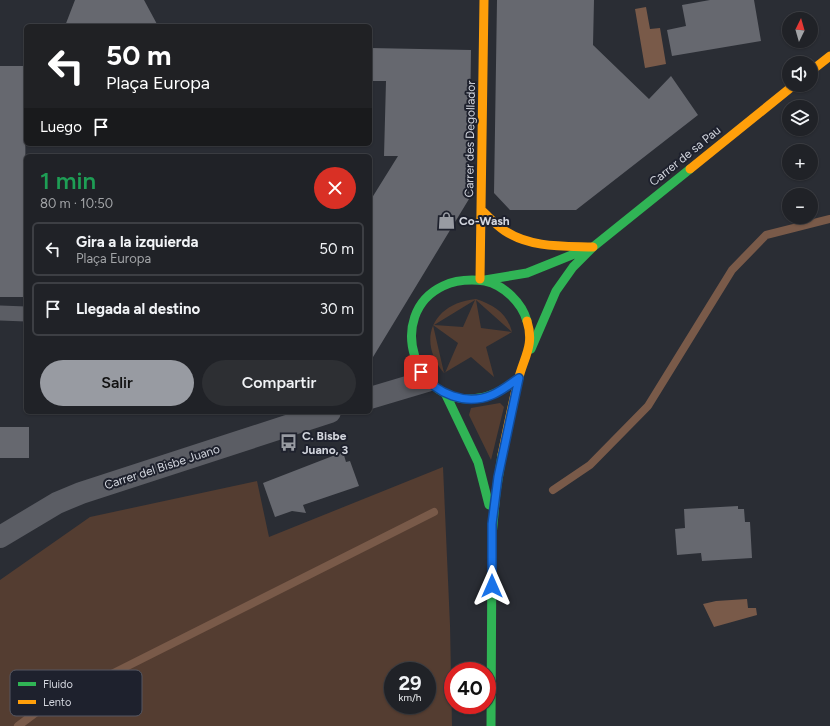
<!DOCTYPE html>
<html lang="es">
<head>
<meta charset="utf-8">
<style>
  body { margin:0; font-family:Figtree,sans-serif; background:#2d2f33; color:#f1f3f6; height:100vh; display:flex; flex-direction:column; font-size:15px; white-space:nowrap }
  * { box-sizing:border-box; margin:0 }
  p { font-size:13px; color:#a2a4a7 }
  .icon { flex:none; width:22px; height:22px; fill:none; stroke:currentColor; stroke-width:2; stroke-linecap:round; stroke-linejoin:round }
  .map { position:relative; flex:1; overflow:hidden }
  .side { position:absolute; left:24px; top:154px; width:348px; height:260px; display:flex; flex-direction:column; background:#202227; border-radius:6px; box-shadow:0 1px 3px #0004,0 0 0 1px #3d3f44 }
  .side>* { flex:none }
  .top-card { position:absolute; left:24px; top:24px; width:348px; height:122px; border-radius:6px; box-shadow:0 1px 3px #0004,0 0 0 1px #3d3f44; background:#202124; color:#fff; overflow:hidden }
  .needle { width:26px; rotate:5deg }
  .controls { position:absolute; left:782px; top:12px; display:grid; gap:8px }
  .controls a { display:grid; place-items:center; width:36px; height:36px; border-radius:50%; background:#202227; box-shadow:0 1px 3px #0004,0 0 0 1px #3d3f44; font-size:20px }
  .speed { position:absolute; left:384px; top:662px; display:flex; gap:8px; font-size:20px; font-weight:700; text-align:center }
  .speed>* { display:grid; place-content:center; width:52px; height:52px; border-radius:50%; background:#202227; box-shadow:0 1px 3px #0004,0 0 0 1px #3d3f44; line-height:1 }
  .speed small { font-size:10px; font-weight:400 }
  .speed .limit { border:6px solid #d22; background:#fff; color:#111 }
  .pin { position:absolute; display:grid; place-items:center; width:34px; height:34px; color:#fff; margin:-17px; border-radius:8px; box-shadow:0 2px 6px #0006 }
  .me { position:absolute; width:44px; margin:-22px; rotate:0deg; stroke-linejoin:round; filter:drop-shadow(0 0 3px #0008) }
  .turn { display:flex; align-items:center; gap:14px; height:84px; padding:0 16px; font-size:18px }
  .turn .icon { width:52px; height:52px; stroke-width:2.5 }
  .turn b { display:block; font-size:28px; line-height:34px }
  .then { display:flex; align-items:center; height:38px; padding:0 16px; background:#0003; gap:8px; font-size:15px }
  .round { display:grid; place-items:center; flex:none; width:42px; height:42px; border-radius:21px; background:#2d2f33 }
  .headline { display:flex; align-items:center; justify-content:space-between; height:68px; padding:0 16px }
  h1 { font-size:24px; font-weight:600; line-height:30px; color:#1e9e55 }
  .button { display:flex; gap:8px; margin-top:auto; padding:8px 16px }
  .button a { flex:1; height:46px; border-radius:24px; background:#989ba2; color:#111; font-size:16px; font-weight:600; line-height:46px; text-align:center }
  .button a+a { background:#2d2f33; color:#f1f3f6 }
  ul { padding:0; list-style:none }
  li { display:flex; align-items:center; gap:12px; height:54px; margin:0 8px 6px; padding:0 8px; border:2px solid #3d3f44; border-radius:6px }
  li div { flex:1 }
  li b { display:block; font-size:15px }
  li em { font-style:normal }
  .map>svg:first-child { display:block }
  .green { fill:#543d31; fill-rule:evenodd }
  .water { fill:#795a49 }
  .lines { fill:none; stroke-linecap:round; stroke-linejoin:round }
  .stream { stroke:#795a49; stroke-width:8 }
  .building { fill:#66686f }
  .lane { stroke:#5b5d64; stroke-width:15 }
  .street { stroke:#5b5d64; stroke-width:22 }
  .fast { stroke:#30b455; stroke-width:9 }
  .slow { stroke:#ff9f0a; stroke-width:9 }
  .route-casing { stroke:#114b97; stroke-width:10 }
  .route { stroke:#1a73e8; stroke-width:7 }
  .labels { text-anchor:middle; dominant-baseline:central; stroke-width:4; stroke-linejoin:round; paint-order:stroke }
  .street-label { font-size:12px; fill:#d3d6de; stroke:#1e212d }
  .poi-label { font-size:12px; font-weight:bold; fill:#d3d6de; stroke:#1e212d; text-anchor:start }
  .key { fill:#1e212d; stroke:#545762; stroke-width:1 }
  .key-label { font-size:11px; fill:#d3d6de }
</style>
</head>
<body>
<div class="map">
<svg width="830" height="726" viewBox="0 0 830 726">
  <rect width="100%" height="100%" fill="#2a2d34"/>
  <path class="green" d="M476,299C494,305 507,313 512,332L486,347L494,377L471,357L444,373C416,340 433,303 476,299ZM475,300L463,327L434,325ZM476,300L512,332L481,328ZM433,325L458,343L445,373H444Z
    M500,403L504,407L491,460L469,415L471,408Z
    M443,467L450,625L452,726H0V580L90,517L257,481L269,537ZM393,671H427V705H393Z"/>
  <path class="water" d="M646,7L650,29L660,28L666,64L645,68L635,9Z
    M747,599L748,608H756L757,615L714,627L703,604L716,601Z"/>
  <g class="lines">
    <path class="stream" d="M553,490L590,465L648,406L732,270L766,235L830,219
      M18,726L38,711L434,512"/>
  </g>
  <path class="building" d="M75,0H144L158,26H65Z
    M497,0H594L593,45L649,99L671,76L698,115L576,210H510L494,193Z
    M710,0H754L761,41L672,56L667,30L686,26L682,5Z
    M370,48L471,50L469,199L370,362V201L398,156H384L386,81H370Z
    M0,66H25L26,297H0Z
    M0,427H29V458H0Z
    M343,452L346,462L350,461L359,486L303,505L306,513L292,511L275,517L263,483Z
    M738,506V509H744L745,522H750L752,558L702,561L701,553L677,555L675,529L685,528L684,509Z"/>
  <g class="lines">
    <path class="lane" d="M0,313L26,314"/>
    <path class="street" d="M370,398L427,381
      M0,537L57,503L81,493L330,412"/>
    <path class="fast" d="M485,280L527,273L584,250
      M531,349L556,291L573,267L593,247L690,169
      M519,378C507,387 494,396 479,398C415,409 384,314 443,286C456,280 470,279 485,281C504,285 522,303 527,321
      M446,395L478,462L489,505
      M491,726L492,536L496,492L502,455"/>
    <path class="slow" d="M811,71L830,56
      M690,169L794,85
      M481,210C489,217 496,225 505,231C531,248 563,246 593,247
      M480,279L484,0
      M502,455C507,430 512,406 518,381C523,358 535,346 527,321"/>
  </g>
  <g class="lines">
    <defs>
      <path id="route" d="M421,372C436,394 466,406 492,395C502,391 510,384 519,378L498,477L492,524V586"/>
    </defs>
    <use href="#route" class="route-casing"/>
    <use href="#route" class="route"/>
  </g>
  <defs>
    <symbol id="shop-bare" viewBox="-9 -9 18 18"><path d="M-5-2.5h2.3a2.7 3.5 0 0 1 5.4 0H5L5.5 6h-11ZM-1.5-2.5h3a1.5 2.3 0 0 0-3 0Z" fill="#989ba2" stroke="#1e212d" stroke-width="2.5" paint-order="stroke"/></symbol>
    <symbol id="bus-bare" viewBox="-9 -9 18 18"><path d="M-5-6H5V4H4V6H2V4H-2V6H-4V4H-5ZM-3.5-4V0h7V-4ZM-3.5 1.2v1.5H-2V1.2ZM2 1.2v1.5H3.5V1.2Z" fill="#989ba2" stroke="#1e212d" stroke-width="2.5" paint-order="stroke"/></symbol>
  </defs>
  <g fill-rule="evenodd">
    <use href="#shop-bare" x="434" y="208" width="25" height="25"/>
    <use href="#bus-bare" x="276" y="430" width="25" height="25"/>
  </g>
  <g class="labels">
    <g class="street-label">
      <text transform="translate(470 139) rotate(-89)">Carrer des Degollador</text>
      <text transform="translate(685 156) rotate(-39)">Carrer de sa Pau</text>
      <text transform="translate(162 467) rotate(-18)">Carrer del Bisbe Juano</text>
    </g>
    <g class="poi-label">
      <text x="459" y="221">Co-Wash</text>
      <text x="302" y="436">C. Bisbe<tspan x="302" dy="14">Juano, 3</tspan></text>
    </g>
  </g>
  <rect x="10" y="670" width="132" height="46" rx="6" class="key"/>
  <rect x="18" y="682" width="18" height="4" fill="#30b455"/>
  <rect x="18" y="700" width="18" height="4" fill="#ff9f0a"/>
  <g class="key-label">
    <text x="43" y="688">Fluido</text>
    <text x="43" y="706">Lento</text>
  </g>
</svg>
<div class="controls">
<a><svg class="needle" viewBox="-14 -14 28 28"><path d="M0-13l5 13h-10z" fill="#e53935"/><path d="M0 13l5-13h-10z" fill="#a2a4a7"/></svg></a>
<a><svg class="icon" aria-label="sound" viewBox="0 0 24 24"><path d="M4 9h4l5-4v14l-5-4H4zM17 9q2 3 0 6"/></svg></a>
<a><svg class="icon" aria-label="layers" viewBox="0 0 24 24"><path d="M12 4l9 5-9 5-9-5zM3 14l9 5 9-5"/></svg></a>
<a>+</a>
<a>−</a>
</div>
<div class="speed"><div>29<small>km/h</small></div><div class="limit">40</div></div>
<div class="pin" style="left:421px;top:372px;background:#d93025"><svg class="icon" aria-label="arrive" viewBox="0 0 24 24"><path d="M6 21V4h12l-3 4 3 4H6"/></svg></div>
<svg class="me" style="left:492px;top:586px" viewBox="-20 -20 40 40"><path d="M0-17L14 15 0 8-14 15z" fill="#1a73e8" stroke="#fff" stroke-width="4"/></svg>
<div class="top-card">
<div class="turn"><svg class="icon" aria-label="left" viewBox="0 0 24 24"><path d="M17 20v-9H6M10 6l-5 5 5 5"/></svg><div><b>50 m</b>Plaça Europa</div></div>
<div class="then">Luego<svg class="icon" aria-label="arrive" viewBox="0 0 24 24"><path d="M6 21V4h12l-3 4 3 4H6"/></svg></div>
</div>
<section class="side">
<div class="headline"><div><h1>1 min</h1><p>80 m · 10:50</p></div><a class="round" style="background:#d93025;color:#fff"><svg class="icon" aria-label="close" viewBox="0 0 24 24"><path d="M6 6l12 12M18 6L6 18"/></svg></a></div>
<ul>
<li><svg class="icon" aria-label="left" viewBox="0 0 24 24"><path d="M17 20v-9H6M10 6l-5 5 5 5"/></svg><div><b>Gira a la izquierda</b><p>Plaça Europa</p></div><em>50 m</em></li>
<li><svg class="icon" aria-label="arrive" viewBox="0 0 24 24"><path d="M6 21V4h12l-3 4 3 4H6"/></svg><div><b>Llegada al destino</b></div><em>30 m</em></li>
</ul>
<div class="button"><a>Salir</a><a>Compartir</a></div>
</section>
</div>
</body>
</html>
